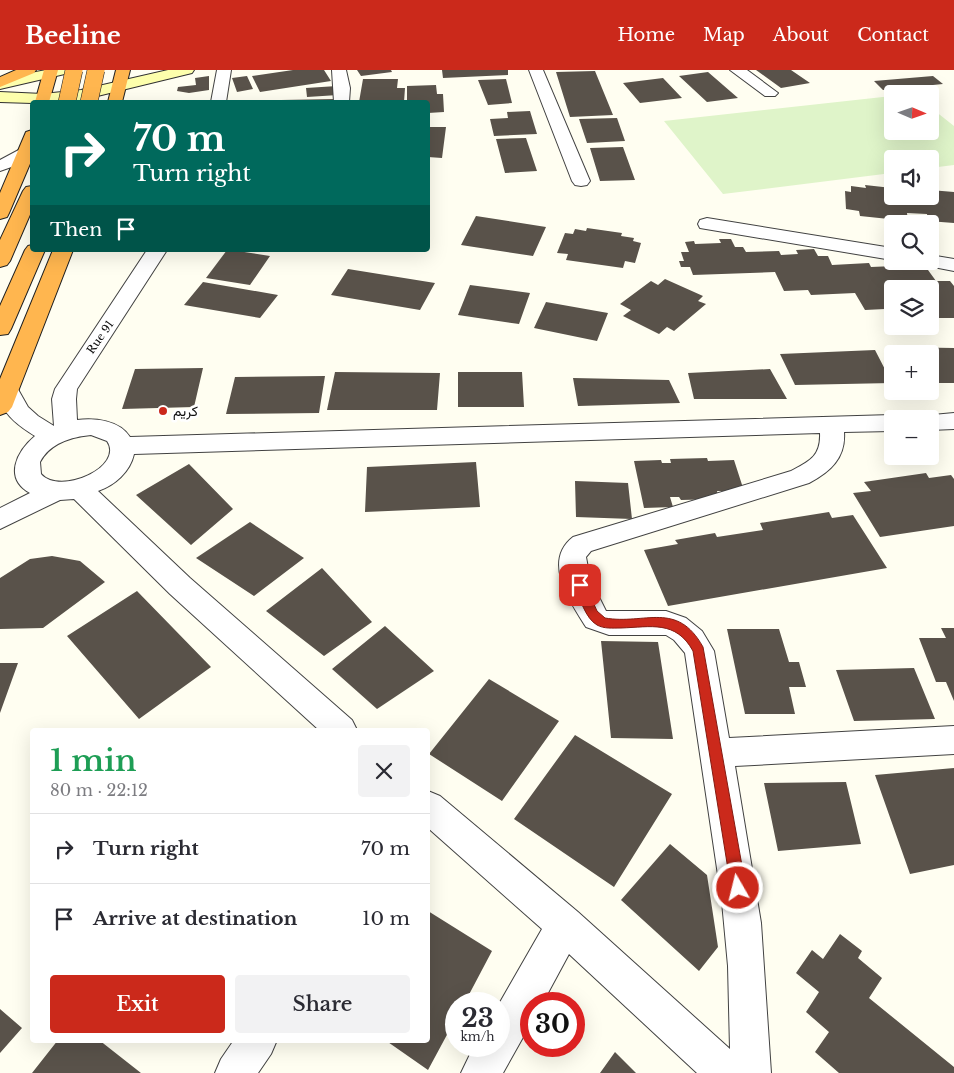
<!DOCTYPE html>
<html lang="en">
<head>
<meta charset="utf-8">
<style>
  body { margin:0; font-family:"Libre Baskerville",Vazirmatn,serif; background:#f2f2f3; color:#2b2b33; height:100vh; display:flex; flex-direction:column; font-size:19px; white-space:nowrap }
  * { box-sizing:border-box; margin:0 }
  p { font-size:16px; color:#7c7c81 }
  .icon { flex:none; width:28px; height:28px; fill:none; stroke:currentColor; stroke-width:2; stroke-linecap:round; stroke-linejoin:round }
  .map { position:relative; flex:1; overflow:hidden }
  .details { position:absolute; left:30px; top:658px; width:400px; height:315px; display:flex; flex-direction:column; background:#fff; border-radius:5px; box-shadow:0 5px 20px #0002 }
  .details>* { flex:none }
  .hud { position:absolute; left:30px; top:30px; width:400px; height:152px; border-radius:5px; box-shadow:0 5px 20px #0002; background:#00695c; color:#fff; overflow:hidden }
  .needle { width:32px; rotate:92deg }
  .controls { position:absolute; left:884px; top:15px; display:grid; gap:10px }
  .controls a { display:grid; place-items:center; width:55px; height:55px; border-radius:5px; background:#fff; box-shadow:0 5px 20px #0002; font-size:25px }
  .speed { position:absolute; left:445px; top:922px; display:flex; gap:10px; font-size:25px; font-weight:700; text-align:center }
  .speed>* { display:grid; place-content:center; width:65px; height:65px; border-radius:50%; background:#fff; box-shadow:0 5px 20px #0002; line-height:1 }
  .speed small { font-size:12px; font-weight:400 }
  .speed .limit { border:8px solid #d22; background:#fff; color:#111 }
  .pin { position:absolute; display:grid; place-items:center; width:42px; height:42px; color:#fff; margin:-21px; border-radius:10px; box-shadow:0 2px 8px #0006 }
  .me { position:absolute; width:55px; margin:-28px; rotate:352deg; stroke-linejoin:round; filter:drop-shadow(0 0 4px #0008) }
  .turn { display:flex; align-items:center; gap:18px; height:105px; padding:0 20px; font-size:22px }
  .turn .icon { width:65px; height:65px; stroke-width:2.5 }
  .turn b { display:block; font-size:35px; line-height:42px }
  .then { display:flex; align-items:center; height:48px; padding:0 20px; background:#0003; gap:10px; font-size:19px }
  .round { display:grid; place-items:center; flex:none; width:52px; height:52px; border-radius:5px; background:#f2f2f3 }
  .summary { display:flex; align-items:center; justify-content:space-between; height:85px; padding:0 20px }
  h1 { font-size:30px; font-weight:600; line-height:38px; color:#1e9e55 }
  .primary-button { display:flex; gap:10px; margin-top:auto; padding:10px 20px }
  .primary-button a { flex:1; height:58px; border-radius:5px; background:#cb291b; color:#fff; font-size:20px; font-weight:600; line-height:58px; text-align:center }
  .primary-button a+a { background:#f2f2f3; color:#2b2b33 }
  ul { padding:0; list-style:none }
  li { display:flex; align-items:center; gap:15px; height:70px; padding:0 20px; border-top:1px solid #e1e1e2 }
  li div { flex:1 }
  li b { display:block; font-size:19px }
  li em { font-style:normal }
  header { display:flex; align-items:center; gap:30px; box-sizing:border-box; height:70px; padding:0 25px; background:#cb291b; color:#fff }
  header strong { font-size:24px }
  nav { display:flex; gap:28px; margin-inline-start:auto; font-size:18px }
  .map>svg:first-child { display:block }
  .pitch { fill:#dff4c9 }
  .building { fill:#59524a }
  .lines { fill:none; stroke-linecap:round; stroke-linejoin:round }
  .street-casing { stroke:#424242; stroke-width:2 }
  .secondary-casing { stroke:#313131; stroke-width:2 }
  .highway-casing { stroke:#202020; stroke-width:2 }
  .street { fill:#fff; fill-rule:evenodd }
  .secondary { fill:#fdffac; fill-rule:evenodd }
  .highway { fill:#ffb64f; fill-rule:evenodd }
  .highway-bridge-casing { stroke:#202020; stroke-width:18; stroke-linecap:butt }
  .highway-bridge { stroke:#ffb64f; stroke-width:17 }
  .route { fill:#cb291b; stroke:#841b12 }
  .poi-dot { fill:#cb291b; stroke:#fff; stroke-width:2 }
  .labels { text-anchor:middle; dominant-baseline:central; stroke-width:5; stroke-linejoin:round; paint-order:stroke }
  .far-street-label { font-size:11px; fill:#0f0f0f; stroke:#fff }
  .poi-label { font-size:14px; fill:#0f0f0f; stroke:#fff; text-anchor:start }
</style>
</head>
<body>
<header>
<strong>Beeline</strong>
<nav><a>Home</a><a>Map</a><a>About</a><a>Contact</a></nav>
</header>
<div class="map">
<svg width="954" height="1003" viewBox="0 0 954 1003">
  <rect width="100%" height="100%" fill="#fffef1"/>
  <path class="pitch" d="M892,26V61H930V37L954,56V95L930,98V89H892V103L723,124L664,51Z"/>
  <path class="building" d="M293,0H324L331,11L260,22L252,6Z
    M357,0H391L392,2L361,6Z
    M442,0H508V5L443,8Z
    M756,0H791L810,13L781,18Z
    M595,1L613,45L570,47L556,2Z
    M708,2L738,28L707,32L679,6Z
    M209,6V20L189,23L177,21L178,17L196,15L195,8Z
    M247,6L253,19L237,22L232,8Z
    M933,6L943,14L883,20L874,11Z
    M663,8L682,28L640,33L623,13Z
    M363,9H398L397,18H405L404,32H359Z
    M506,9L512,33L488,35L478,10Z
    M436,15L437,24H443L444,42L428,43V32H407V16Z
    M337,16L338,25L307,27L306,18Z
    M335,29V32H226V31Z
    M530,41L537,64L494,66L490,49L508,48L507,42Z
    M617,48L625,71L587,73L579,49Z
    M428,57H446L442,88L428,87Z
    M526,68L537,101L505,103L496,69Z
    M623,77L635,110L600,111L590,78Z
    M865,115L892,118V126H930V120L954,122V153L928,151L927,144L907,143L908,151L860,146L859,141L846,139L845,121L851,122V116L866,118Z
    M476,146L546,157L533,186L461,175Z
    M587,158L622,163L621,166L634,168L633,171L641,173L635,193L625,191L623,198L566,190L568,184L557,183L565,163L573,164L575,159L586,161Z
    M719,169H731L735,177H743L746,182L779,181L781,185L798,184L796,180L814,179L818,186H828L832,195L869,193L871,197L918,195L921,200H928L936,211H950L954,216V248H930V219H892V242L887,243L885,239L865,240L855,223L811,225L808,220L784,221L775,202L693,205L690,197H681L679,191H684L681,182H689L685,172L694,171L695,174L721,173Z
    M227,180H231L270,186L250,215L206,208Z
    M348,199L435,213L420,240L331,225Z
    M665,209L703,226L698,231L706,234L674,261L667,257L659,264L623,246L631,240L620,234L651,211L658,215Z
    M203,212L278,225L260,248L184,235Z
    M470,215L530,223L519,254L458,245Z
    M546,232L608,243L597,271L534,258Z
    M893,277L954,278V313H930V284H897Z
    M875,280L892,313L795,315L780,284Z
    M203,298L194,337L122,339L135,299Z
    M770,299L787,329H694L688,303Z
    M335,302L440,303L437,340H327Z
    M458,302H522L524,337H458Z
    M325,306L319,343L226,344L235,307Z
    M573,308L669,310L680,333L578,336Z
    M707,388L708,391L734,390L744,421H717L719,429L681,430L679,427H670L673,437L644,438L634,391L661,390L662,393H671L670,389Z
    M476,392L480,437L365,442L367,397Z
    M189,394L233,439L191,475L136,425Z
    M926,403L929,408L951,405L954,409V456L880,467L853,423L871,421L864,412Z
    M575,411L628,413L632,449L576,447Z
    M829,442L832,448L853,445L887,498L668,536L644,480L678,474L675,470L715,463L717,467L763,460L760,453Z
    M250,452L304,488L254,526L196,488Z
    M52,486L80,491L105,512L43,558L0,559V508L30,489Z
    M322,498L372,552L324,586L266,541Z
    M137,521L211,597L139,649L67,566Z
    M385,556L434,601L377,639L332,599Z
    M941,558H954V631L946,612H936L919,568H946Z
    M727,559H779L789,592H799L806,617H789L795,644H745Z
    M601,571L658,572L673,669L611,668Z
    M0,593H18L0,643Z
    M914,598L935,649L854,651L836,600Z
    M489,609L559,651L502,731L429,684Z
    M575,665L672,724L614,817L514,749Z
    M954,698V795L910,804L875,705Z
    M846,712L861,774L778,781L764,713Z
    M670,774L707,805L718,877L699,901L621,830Z
    M428,841L492,881L464,934H456V948L428,1000L385,970H428Z
    M840,864L862,881L858,888L882,908L869,928L954,997V1003H839L815,982L829,962L806,942L819,922L796,903L812,880L823,889Z
    M0,939L22,958L0,983Z
    M58,970H99L141,1003H32Z
    M615,982L636,1003H600Z"/>
  <g class="lines">
    <defs>
      <path id="street" d="M217,0H231L226,32H211Z
        M332,0H346L350,18L349,32H334Z
        M529,0H543L590,111L587,115L581,116L575,115L572,111Z
        M730,0H747L778,23L775,26H765Z
        M28,75L32,76V85L20,94L0,101V90Z
        M707,148L892,178V190L700,158L698,154L700,150Z
        M147,180H167L77,319L76,329L77,350C95,348 119,350 130,367L892,345L900,347L901,349H892V361L844,362C846,388 830,402 809,413L591,481L586,487L590,509L606,541H666L686,548L702,561L714,581L729,668L954,656V684L735,696L761,853L771,1003H697L569,884L542,934H531V953L503,1003H461L474,976H499V934L542,859L428,758V721L440,726L578,842L730,979L728,896L722,832L685,583L674,570L666,565H609L586,557C570,532 542,491 573,467L791,401C810,391 821,386 820,363L134,384C130,402 115,415 98,421L190,508L352,650L357,660H319L170,524L74,429L60,430L0,459V438L30,423C3,408 17,381 35,366C22,358 4,346 0,329C0,325 0,318 0,313L7,312L15,314L28,337L38,346L54,356L52,329L55,319ZM91,365L107,371C125,397 60,426 41,404L40,392C50,373 71,367 91,365Z
        M930,185L954,189V201L923,195L920,191H930Z
        M954,343V359L930,360V349H920L922,346Z
        M234,970H277L271,984L258,1003H215L221,989Z"/>
      <path id="secondary" d="M46,0H71L69,3L0,19V9Z
        M168,0H194L192,3L81,30L32,33L0,32V22L43,24L81,20Z"/>
      <path id="highway" d="M16,0H36L34,3L0,17V7Z
        M44,0H58L49,32H35Z
        M116,0H130L122,32H108Z
        M32,60V89L9,143L7,147L0,149V123L26,62Z
        M32,116V140L10,191L7,195L0,197V170L23,121L26,117Z
        M32,175V180H45L11,259L8,264L0,265V236L25,180L28,176Z
        M53,180H73L12,337L8,342L0,345V309Z"/>
    </defs>
    <use href="#street" class="street-casing"/>
    <use href="#secondary" class="secondary-casing"/>
    <use href="#highway" class="highway-casing"/>
    <use href="#street" class="street"/>
    <use href="#secondary" class="secondary"/>
    <use href="#highway" class="highway"/>
    <defs>
      <path id="highway-bridge" d="M67,32L74,0
        M89,32L96,0"/>
    </defs>
    <use href="#highway-bridge" class="highway-bridge-casing"/>
    <use href="#highway-bridge" class="highway-bridge"/>
  </g>
  <path class="route" d="M580,511L584,512L597,541L605,548C645,555 677,530 703,577L746,818L744,824L738,826L733,824L731,818L693,581C676,550 651,557 621,558C613,558 604,559 597,555C585,548 580,528 574,515Z"/>
  <circle class="poi-dot" cx="163" cy="341" r="5"/>
  <g class="labels">
    <g class="far-street-label">
      <text transform="translate(100 267) rotate(-55)">Rue 91</text>
    </g>
    <g class="poi-label">
      <text x="173" y="341">كريم</text>
    </g>
  </g>
</svg>
<div class="controls">
<a><svg class="needle" viewBox="-14 -14 28 28"><path d="M0-13l5 13h-10z" fill="#e53935"/><path d="M0 13l5-13h-10z" fill="#7c7c81"/></svg></a>
<a><svg class="icon" aria-label="sound" viewBox="0 0 24 24"><path d="M4 9h4l5-4v14l-5-4H4zM17 9q2 3 0 6"/></svg></a>
<a><svg class="icon" aria-label="search" viewBox="0 0 24 24"><circle cx="10" cy="10" r="6"/><path d="M15 15l6 6"/></svg></a>
<a><svg class="icon" aria-label="layers" viewBox="0 0 24 24"><path d="M12 4l9 5-9 5-9-5zM3 14l9 5 9-5"/></svg></a>
<a>+</a>
<a>−</a>
</div>
<div class="speed"><div>23<small>km/h</small></div><div class="limit">30</div></div>
<div class="pin" style="left:580px;top:515px;background:#d93025"><svg class="icon" aria-label="arrive" viewBox="0 0 24 24"><path d="M6 21V4h12l-3 4 3 4H6"/></svg></div>
<svg class="me" style="left:738px;top:818px" viewBox="-20 -20 40 40"><circle r="17" fill="#cb291b" stroke="#fff" stroke-width="3"/><path d="M0-11L8 9 0 5-8 9z" fill="#fff"/></svg>
<div class="hud">
<div class="turn"><svg class="icon" aria-label="right" viewBox="0 0 24 24"><path d="M7 20v-9h11M14 6l5 5-5 5"/></svg><div><b>70 m</b>Turn right</div></div>
<div class="then">Then<svg class="icon" aria-label="arrive" viewBox="0 0 24 24"><path d="M6 21V4h12l-3 4 3 4H6"/></svg></div>
</div>
<section class="details">
<div class="summary"><div><h1>1 min</h1><p>80 m · 22:12</p></div><a class="round"><svg class="icon" aria-label="close" viewBox="0 0 24 24"><path d="M6 6l12 12M18 6L6 18"/></svg></a></div>
<ul>
<li><svg class="icon" aria-label="right" viewBox="0 0 24 24"><path d="M7 20v-9h11M14 6l5 5-5 5"/></svg><div><b>Turn right</b></div><em>70 m</em></li>
<li><svg class="icon" aria-label="arrive" viewBox="0 0 24 24"><path d="M6 21V4h12l-3 4 3 4H6"/></svg><div><b>Arrive at destination</b></div><em>10 m</em></li>
</ul>
<div class="primary-button"><a>Exit</a><a>Share</a></div>
</section>
</div>
</body>
</html>
